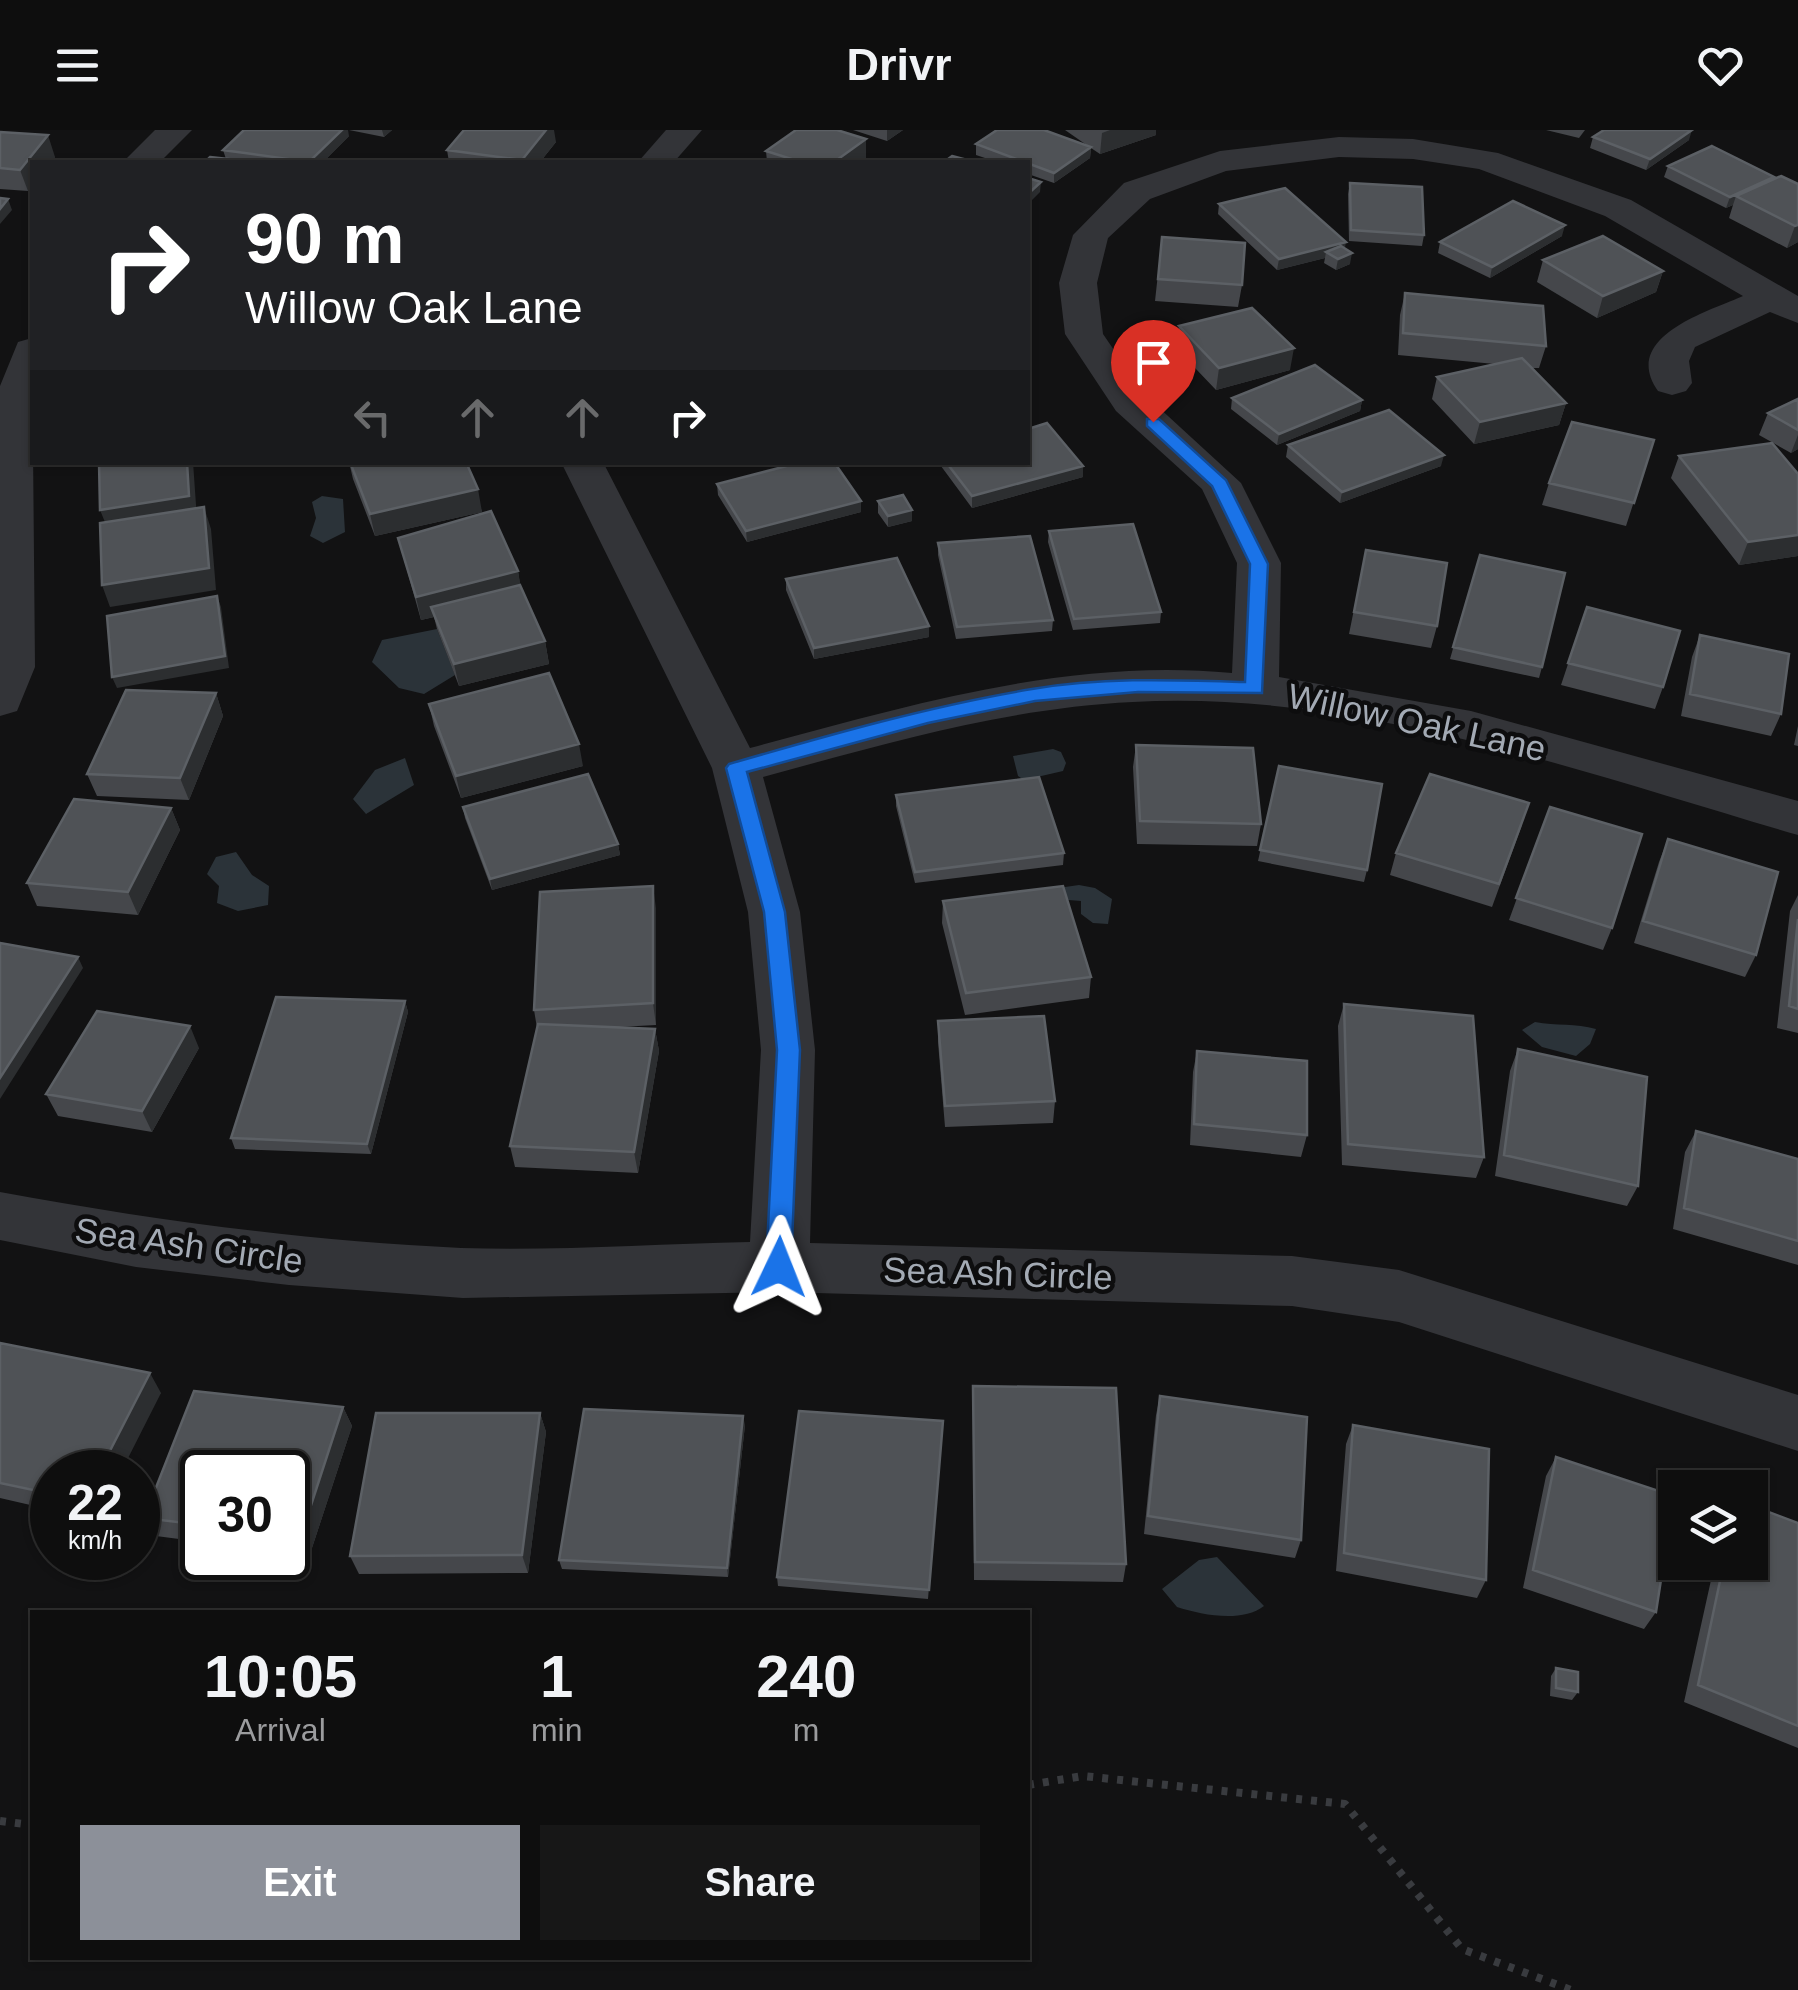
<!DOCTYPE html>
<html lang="en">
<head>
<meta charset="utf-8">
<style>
  body { margin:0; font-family:Helvetica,sans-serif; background:#171717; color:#f1f3f6; height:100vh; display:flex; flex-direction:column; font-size:38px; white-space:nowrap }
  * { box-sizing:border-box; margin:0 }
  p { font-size:32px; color:#9b9c9e }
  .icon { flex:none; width:55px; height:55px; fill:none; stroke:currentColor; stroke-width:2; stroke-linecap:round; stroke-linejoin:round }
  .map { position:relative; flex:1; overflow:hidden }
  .details { position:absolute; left:30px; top:1480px; width:1000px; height:350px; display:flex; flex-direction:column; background:#0e0e0e; border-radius:0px; box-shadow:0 2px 8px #0004,0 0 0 2px #2e2e2e }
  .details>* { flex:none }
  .top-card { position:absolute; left:30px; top:30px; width:1000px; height:305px; border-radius:0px; box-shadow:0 2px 8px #0004,0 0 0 2px #2e2e2e; background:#202124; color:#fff; overflow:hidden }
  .buttons { position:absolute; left:1658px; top:1340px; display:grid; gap:20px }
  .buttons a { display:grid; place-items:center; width:110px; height:110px; border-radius:0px; background:#0e0e0e; box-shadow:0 2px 8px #0004,0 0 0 2px #2e2e2e; font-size:50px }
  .speed { position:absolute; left:30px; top:1320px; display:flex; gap:20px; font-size:50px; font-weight:700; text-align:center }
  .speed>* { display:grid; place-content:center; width:130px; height:130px; border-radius:50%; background:#0e0e0e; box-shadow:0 2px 8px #0004,0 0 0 2px #2e2e2e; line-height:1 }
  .speed small { font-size:25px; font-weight:400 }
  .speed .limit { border:5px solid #111; border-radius:15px; background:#fff; color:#111 }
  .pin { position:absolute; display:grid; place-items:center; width:85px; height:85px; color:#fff; margin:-102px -42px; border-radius:50% 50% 50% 0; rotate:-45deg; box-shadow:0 0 10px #0007 }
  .pin .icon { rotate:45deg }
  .me { position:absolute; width:110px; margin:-55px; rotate:2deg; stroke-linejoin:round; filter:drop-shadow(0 0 8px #0008) }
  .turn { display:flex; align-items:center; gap:35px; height:210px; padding:0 50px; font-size:45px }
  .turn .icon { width:130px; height:130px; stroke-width:2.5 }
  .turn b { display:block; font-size:70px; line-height:85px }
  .lanes { display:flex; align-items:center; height:95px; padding:0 50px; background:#0003; justify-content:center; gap:50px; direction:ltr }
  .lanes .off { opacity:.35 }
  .eta { display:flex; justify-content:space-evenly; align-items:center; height:170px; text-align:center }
  .eta b { font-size:60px; font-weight:800; line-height:70px }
  .button { display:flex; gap:20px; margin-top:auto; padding:20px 50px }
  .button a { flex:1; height:115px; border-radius:0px; background:#8c9099; color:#fff; font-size:40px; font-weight:800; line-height:115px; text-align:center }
  .button a+a { background:#171717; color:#f1f3f6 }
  header { display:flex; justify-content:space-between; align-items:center; height:130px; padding:0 50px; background:#0e0e0e; font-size:45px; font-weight:800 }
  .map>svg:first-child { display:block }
  .water { fill:#2b3339 }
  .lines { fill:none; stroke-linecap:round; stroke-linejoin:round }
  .path { stroke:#393b3f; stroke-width:8; stroke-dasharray:6 9; stroke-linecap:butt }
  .street { fill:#333438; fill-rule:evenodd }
  .wall { fill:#45474b }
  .shaded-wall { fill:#2c2e30 }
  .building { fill:#4f5256; stroke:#5c6065; stroke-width:2.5 }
  .route { fill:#1a73e8; stroke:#114b97; stroke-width:2.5 }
  .labels { text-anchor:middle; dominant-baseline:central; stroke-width:9; stroke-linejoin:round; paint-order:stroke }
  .street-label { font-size:35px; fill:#a3aab4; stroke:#0d0d0e }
</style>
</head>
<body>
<header><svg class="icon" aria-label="menu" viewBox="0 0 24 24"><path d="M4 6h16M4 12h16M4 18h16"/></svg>Drivr<svg class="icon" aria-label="heart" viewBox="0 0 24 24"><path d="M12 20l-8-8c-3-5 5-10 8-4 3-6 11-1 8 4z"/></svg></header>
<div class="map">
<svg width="1798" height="1860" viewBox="0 0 1798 1860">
  <rect width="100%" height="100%" fill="#121213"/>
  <path class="water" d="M322,366L343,369L345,402L323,413L310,406L316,388L312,372Z
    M437,499L455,545L424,564L399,558L372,532L382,510Z
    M1053,619L1061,622L1066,633L1063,641L1024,650L1018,646L1013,626Z
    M405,628L414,655L366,684L353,669L375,640Z
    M236,722L252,745L269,756L268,775L238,781L217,773L219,756L207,744L216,727Z
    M1079,755L1095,758L1112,769L1108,794L1093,793L1081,784V771L1056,769L1058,758Z
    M1535,892C1556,896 1576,893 1596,899L1590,914L1576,926L1542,917L1522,900Z
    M1217,1427L1264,1476C1242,1493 1202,1485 1177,1477L1162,1459L1199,1430Z"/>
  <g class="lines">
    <path class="path" d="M1028,1655L1083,1646L1345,1674L1462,1819L1571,1860
      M0,1691L32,1695"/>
    <path class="street" d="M155,0H192L160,32H123Z
      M666,0H702L674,32H638Z
      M1339,7L1413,9L1498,23L1631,70L1798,166V193L1770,182L1695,217L1689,231L1692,253L1686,261L1672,265L1658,261C1620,207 1707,182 1743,166L1605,86L1479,39L1413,29L1339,27L1226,41L1150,69L1108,108L1097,153L1103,204L1144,264L1241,353L1281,433L1279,547L1471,581L1798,671V705C1584,643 1359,560 1133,572C1006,578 884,614 763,647L800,782L815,920L810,1113L1292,1126L1399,1140L1798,1265V1321L1399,1192L1292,1176L779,1162L463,1168L289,1155L136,1137L0,1110V1062C152,1090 306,1111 461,1118C557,1121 655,1114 750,1112L761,920L748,782L712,638L561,332H603L750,618C907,576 1068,527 1232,543L1237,433L1202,359L1116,281L1065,204L1059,153L1073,105L1124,53L1220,21Z
      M32,208L35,537L17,581L0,586V256L18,212Z"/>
  </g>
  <path class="wall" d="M349,0H392L384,7Z
    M853,0H903L887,11Z
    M1065,0H1156V5L1100,24L1091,18L1090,28L1054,53L1028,44V32H997L976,25V14L1088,16Z
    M1546,0H1585L1579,8Z
    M0,2L55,27L50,32H32L28,61L0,59Z
    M349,6L323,32H205L226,29L223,20Z
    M1593,7L1689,10L1646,40L1590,18Z
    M866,9V30L863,32H767L766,21Z
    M556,12L540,32H449L447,20Z
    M1668,36L1774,49L1798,54V112L1787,118L1729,88L1733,75L1726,78L1664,47Z
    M1350,53L1424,105L1422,116L1349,111L1348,64Z
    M1219,74L1345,118L1350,134L1336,140L1324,133L1325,128L1277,140L1218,84Z
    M1562,106L1490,148L1438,123L1440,112Z
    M1162,107L1242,155L1238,177L1155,171Z
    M1543,130L1663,141L1656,162L1597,188L1537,152Z
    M1405,163L1546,216L1539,238H1531L1566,273L1559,295L1474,314L1432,269L1437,247L1495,234L1398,225L1400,185Z
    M1179,196L1290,240L1216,260L1176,218Z
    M1232,268L1362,270L1360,281L1277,315L1231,279Z
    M1798,269V319L1791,323L1759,305L1768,283Z
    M1654,310L1626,396L1542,375L1549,353Z
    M1288,315L1441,336L1340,373L1286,327Z
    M1679,326L1798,344V426L1739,435L1671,348Z
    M349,332H466L482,382L375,406L353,349Z
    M938,332H1028L1083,347L972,378Z
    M717,354L861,382L747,412L718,365Z
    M878,371L912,391L888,397L878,383Z
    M1049,401L1161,482L1160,493L1073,500L1048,412Z
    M398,408L518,441L520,455L545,511L549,534L459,556L437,499L434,487L421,490Z
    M938,413L1053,490L1052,501L956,509L938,425Z
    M1366,420L1437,496L1431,518L1349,504Z
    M1480,425L1542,537L1539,548L1450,529Z
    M786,449L929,507L814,529L786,460Z
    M1587,477L1663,557L1655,579L1561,555Z
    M1700,505L1781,584L1771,606L1681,586L1692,527Z
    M216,563L223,586L189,670L97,666L87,644Z
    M429,574L583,636L461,668L434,596Z
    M1798,596V616L1794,615Z
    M1136,615L1261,694L1257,716L1137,714L1133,637Z
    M1279,636L1367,740L1364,752L1258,731Z
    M896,665L1064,723L1063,735L915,753L896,676Z
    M463,677L618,714L620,725L492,760L465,688Z
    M1550,677L1612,798L1603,820L1509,790Z
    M171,678L180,700L138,785L37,776L27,753Z
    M1522,695L1492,777L1390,745L1396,723Z
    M1668,709L1756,825L1745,847L1634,813L1659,732Z
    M1798,765V903L1777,898L1790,781Z
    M943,771L1091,847L1089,868L965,885L942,793Z
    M656,778V895L619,897L655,899L659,921L638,1043L515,1037L510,1016L537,898L534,880Z
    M405,871L408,882L371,1024L235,1019L231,1008Z
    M1344,874L1484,1027L1476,1048L1342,1035L1338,896Z
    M938,891L1055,971L1053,993L945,997L938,912Z
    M199,918L152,1002L58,986L46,964Z
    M1518,919L1638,1056L1627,1076L1495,1046L1510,941Z
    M1197,921L1307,1005L1301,1027L1190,1015L1193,942Z
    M1696,1001L1798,1029V1135L1673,1099L1685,1022Z
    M0,1213L161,1263L52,1342V1380L0,1368Z
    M973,1256L1126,1434L1123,1452L974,1450Z
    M194,1261L343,1277L352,1296L310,1424L288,1422V1342H202V1412L156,1406L144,1388Z
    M1160,1266L1301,1410L1295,1428L1144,1404L1156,1285Z
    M540,1283L546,1302L528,1443L359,1444L350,1426Z
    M943,1291L928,1469L778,1456L777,1447Z
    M745,1295L728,1447L562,1439L559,1430Z
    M1353,1295L1486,1450L1477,1468L1336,1441L1346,1314Z
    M1556,1327L1656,1482L1644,1499L1523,1458L1546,1346Z
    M1798,1393V1618L1684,1572L1715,1432H1750Z
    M1556,1538L1578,1562L1572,1570L1550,1566L1551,1546Z"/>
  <path class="shaded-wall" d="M342,0H348L349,6L323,32H309Z
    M382,0H392L384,7Z
    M546,0H554L556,12L540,32H523L522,30Z
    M887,0H903L887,11Z
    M1110,0H1156V5L1100,24L1102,3Z
    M1692,0L1689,10L1646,40L1650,29Z
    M48,5L55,27L50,32H32V55L28,61L20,40Z
    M866,9V30L863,32H834Z
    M1091,17L1090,28L1054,53V43Z
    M1774,47L1771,58L1736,66L1733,75L1726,78L1730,67Z
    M1041,52L1040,62L1028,74V64Z
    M8,69L12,80L0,94V79Z
    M1565,95L1562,106L1490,148L1492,137Z
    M1798,95V112L1787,118L1795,96Z
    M1346,112L1344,123L1326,122L1325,128L1277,140L1279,129Z
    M1352,123L1350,134L1336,140L1338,129Z
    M1663,141L1656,162L1597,188L1603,166Z
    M1294,218L1290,240L1216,260L1219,238Z
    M1362,270L1360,281L1277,315L1279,304Z
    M1566,273L1559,295L1474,314L1480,292Z
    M1798,305V319L1791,323Z
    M1444,325L1441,336L1340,373L1342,362Z
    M187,332H193L197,389L109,402L100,380Z
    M1083,336V347L972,378V366Z
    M478,359L482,382L375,406L370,384Z
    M861,371V382L747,412L746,401Z
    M204,377L211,399L216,460L110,477L102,455Z
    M912,380V391L888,397V386Z
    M1798,405V426L1739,435L1748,412Z
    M518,441L522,464L431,477L434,487L421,490L416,467Z
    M217,466L221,477L229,538L117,558L112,547Z
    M929,496V507L814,529V518Z
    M545,511L549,534L459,556L454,534Z
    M216,563L223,586L189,670L180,648Z
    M579,614L583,636L461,668L456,646Z
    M171,678L180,700L138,785L128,762Z
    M618,714L620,725L492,760L490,749Z
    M653,756L656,778V895L653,873Z
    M78,827L83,838L0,969V948Z
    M405,871L408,882L371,1024L367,1014Z
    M190,896L199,918L152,1002L142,981Z
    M655,899L659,921L638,1043L634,1022Z
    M150,1243L161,1263L121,1342H99Z
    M343,1277L352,1296L310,1424L301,1406Z
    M540,1283L546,1302L528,1443L522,1425Z
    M743,1286L745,1295L728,1447L727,1438Z"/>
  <path class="building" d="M244,0H342L309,32L223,20Z
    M464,0H546L522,30L447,20Z
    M796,0H837L866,9L834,32H801L766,21Z
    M997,0H1044L1091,17L1054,43L976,14Z
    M1604,0H1692L1650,29L1593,7Z
    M0,2L48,5L20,40L0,38Z
    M1712,16L1774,47L1730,67L1668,36Z
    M952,26L975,32H944Z
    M210,27L256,32H205Z
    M1781,46L1798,54V95L1795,96L1736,66Z
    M1028,48L1041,52L1028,64Z
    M1350,53L1422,57L1424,105L1351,100Z
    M1285,58L1346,112L1279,129L1219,74Z
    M0,68L8,69L0,79Z
    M1513,71L1565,95L1492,137L1440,112Z
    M1603,106L1663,141L1603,166L1543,130Z
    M1162,107L1245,113L1242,155L1158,149Z
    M1341,116L1352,123L1338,129L1326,122Z
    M1405,163L1543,176L1546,216L1403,203Z
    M1252,178L1294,218L1219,238L1179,196Z
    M1522,228L1566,273L1480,292L1437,247Z
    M1315,235L1362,270L1279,304L1232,268Z
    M1798,269V300L1768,283Z
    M1389,280L1444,325L1342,362L1288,315Z
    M1572,292L1654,310L1634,373L1549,353Z
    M1047,293L1083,336L972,366L946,332H1028V299Z
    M1772,313L1798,344V405L1748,412L1679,326Z
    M99,332H187L189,366L100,380Z
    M350,332H466L478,359L370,384Z
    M802,332H834L861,371L746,401L717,354Z
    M903,365L912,380L888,386L878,371Z
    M204,377L209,438L102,455L100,393Z
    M491,381L518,441L416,467L398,408Z
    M1133,394L1161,482L1074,489L1049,401Z
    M1030,406L1053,490L957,497L938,413Z
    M1366,420L1447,433L1437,496L1354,482Z
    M1480,425L1565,443L1542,537L1453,517Z
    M897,428L929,496L814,518L786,449Z
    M520,455L545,511L454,534L431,477Z
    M217,466L225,526L112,547L107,486Z
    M1587,477L1680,501L1663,557L1568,533Z
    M1700,505L1789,524L1781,584L1690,564Z
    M549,543L579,614L456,646L429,574Z
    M126,560L216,563L180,648L87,644Z
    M1136,615L1253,618L1261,694L1140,691Z
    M1279,636L1382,654L1367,740L1260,720Z
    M588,644L618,714L490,749L463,677Z
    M1430,644L1529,673L1499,754L1396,723Z
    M1039,647L1064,723L915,742L896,665Z
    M74,669L171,678L128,762L27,753Z
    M1550,677L1642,704L1612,798L1516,768Z
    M1668,709L1778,742L1756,825L1643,791Z
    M653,756V873L534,880L540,762Z
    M1063,756L1091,847L966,863L943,771Z
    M1798,789V879L1789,876Z
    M0,813L78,827L0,948Z
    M276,867L405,871L367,1014L231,1008Z
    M1344,874L1473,886L1484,1027L1348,1014Z
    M97,881L190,896L142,981L46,964Z
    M1044,886L1055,971L945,976L938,891Z
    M538,894L655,899L634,1022L510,1016Z
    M1518,919L1647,947L1638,1056L1504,1025Z
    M1197,921L1307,931V1005L1194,994Z
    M1696,1001L1798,1029V1111L1684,1078Z
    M0,1213L150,1243L99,1342H52V1364L0,1353Z
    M973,1256L1116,1258L1126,1434L975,1432Z
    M194,1261L343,1277L301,1406L288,1405V1342H202V1395L144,1388Z
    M1160,1266L1307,1287L1301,1410L1148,1386Z
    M584,1279L743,1286L727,1438L559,1430Z
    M799,1281L943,1291L929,1460L777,1447Z
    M376,1283H540L522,1425L350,1426Z
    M1353,1295L1489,1319L1486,1450L1344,1423Z
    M1556,1327L1674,1366L1656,1482L1533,1440Z
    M1750,1375L1798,1393V1596L1698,1555L1724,1432H1750Z
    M1556,1538L1578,1542V1562L1556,1558Z"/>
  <path class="route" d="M1147,289H1159L1226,350L1268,434L1262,563L1138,562L1035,571L928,593L747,642L785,782L800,920L791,1137L787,1144L779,1147L770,1144L766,1137L777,920L764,782L726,638L729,634C829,605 930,576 1032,559C1103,547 1175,550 1245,552L1250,434L1212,356L1147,296Z"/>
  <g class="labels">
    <g class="street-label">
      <text transform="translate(1417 592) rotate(12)">Willow Oak Lane</text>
      <text transform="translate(189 1115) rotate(8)">Sea Ash Circle</text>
      <text transform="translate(998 1143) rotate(2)">Sea Ash Circle</text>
    </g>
  </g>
</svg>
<div class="buttons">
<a><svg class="icon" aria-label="layers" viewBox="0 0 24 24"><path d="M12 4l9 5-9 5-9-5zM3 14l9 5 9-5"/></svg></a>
</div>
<div class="speed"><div>22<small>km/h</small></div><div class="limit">30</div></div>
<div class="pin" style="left:1153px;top:292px;background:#d93025"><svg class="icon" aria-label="arrive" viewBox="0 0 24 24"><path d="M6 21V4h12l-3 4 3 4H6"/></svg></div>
<svg class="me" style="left:779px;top:1137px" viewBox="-20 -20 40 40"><path d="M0-17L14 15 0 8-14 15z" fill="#1a73e8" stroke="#fff" stroke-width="4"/></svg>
<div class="top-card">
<div class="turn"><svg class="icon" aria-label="right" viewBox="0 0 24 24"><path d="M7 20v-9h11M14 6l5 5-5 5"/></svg><div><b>90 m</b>Willow Oak Lane</div></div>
<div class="lanes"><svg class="icon off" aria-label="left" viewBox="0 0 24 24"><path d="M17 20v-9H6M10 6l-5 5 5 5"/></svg><svg class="icon off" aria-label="ahead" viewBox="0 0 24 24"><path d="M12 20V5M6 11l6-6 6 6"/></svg><svg class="icon off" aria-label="ahead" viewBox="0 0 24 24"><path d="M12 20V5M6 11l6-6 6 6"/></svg><svg class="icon" aria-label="right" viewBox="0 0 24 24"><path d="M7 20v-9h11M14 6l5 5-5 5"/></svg></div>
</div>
<section class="details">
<div class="eta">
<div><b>10:05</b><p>Arrival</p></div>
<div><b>1</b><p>min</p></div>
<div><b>240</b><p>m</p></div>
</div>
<div class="button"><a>Exit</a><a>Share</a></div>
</section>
</div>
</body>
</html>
